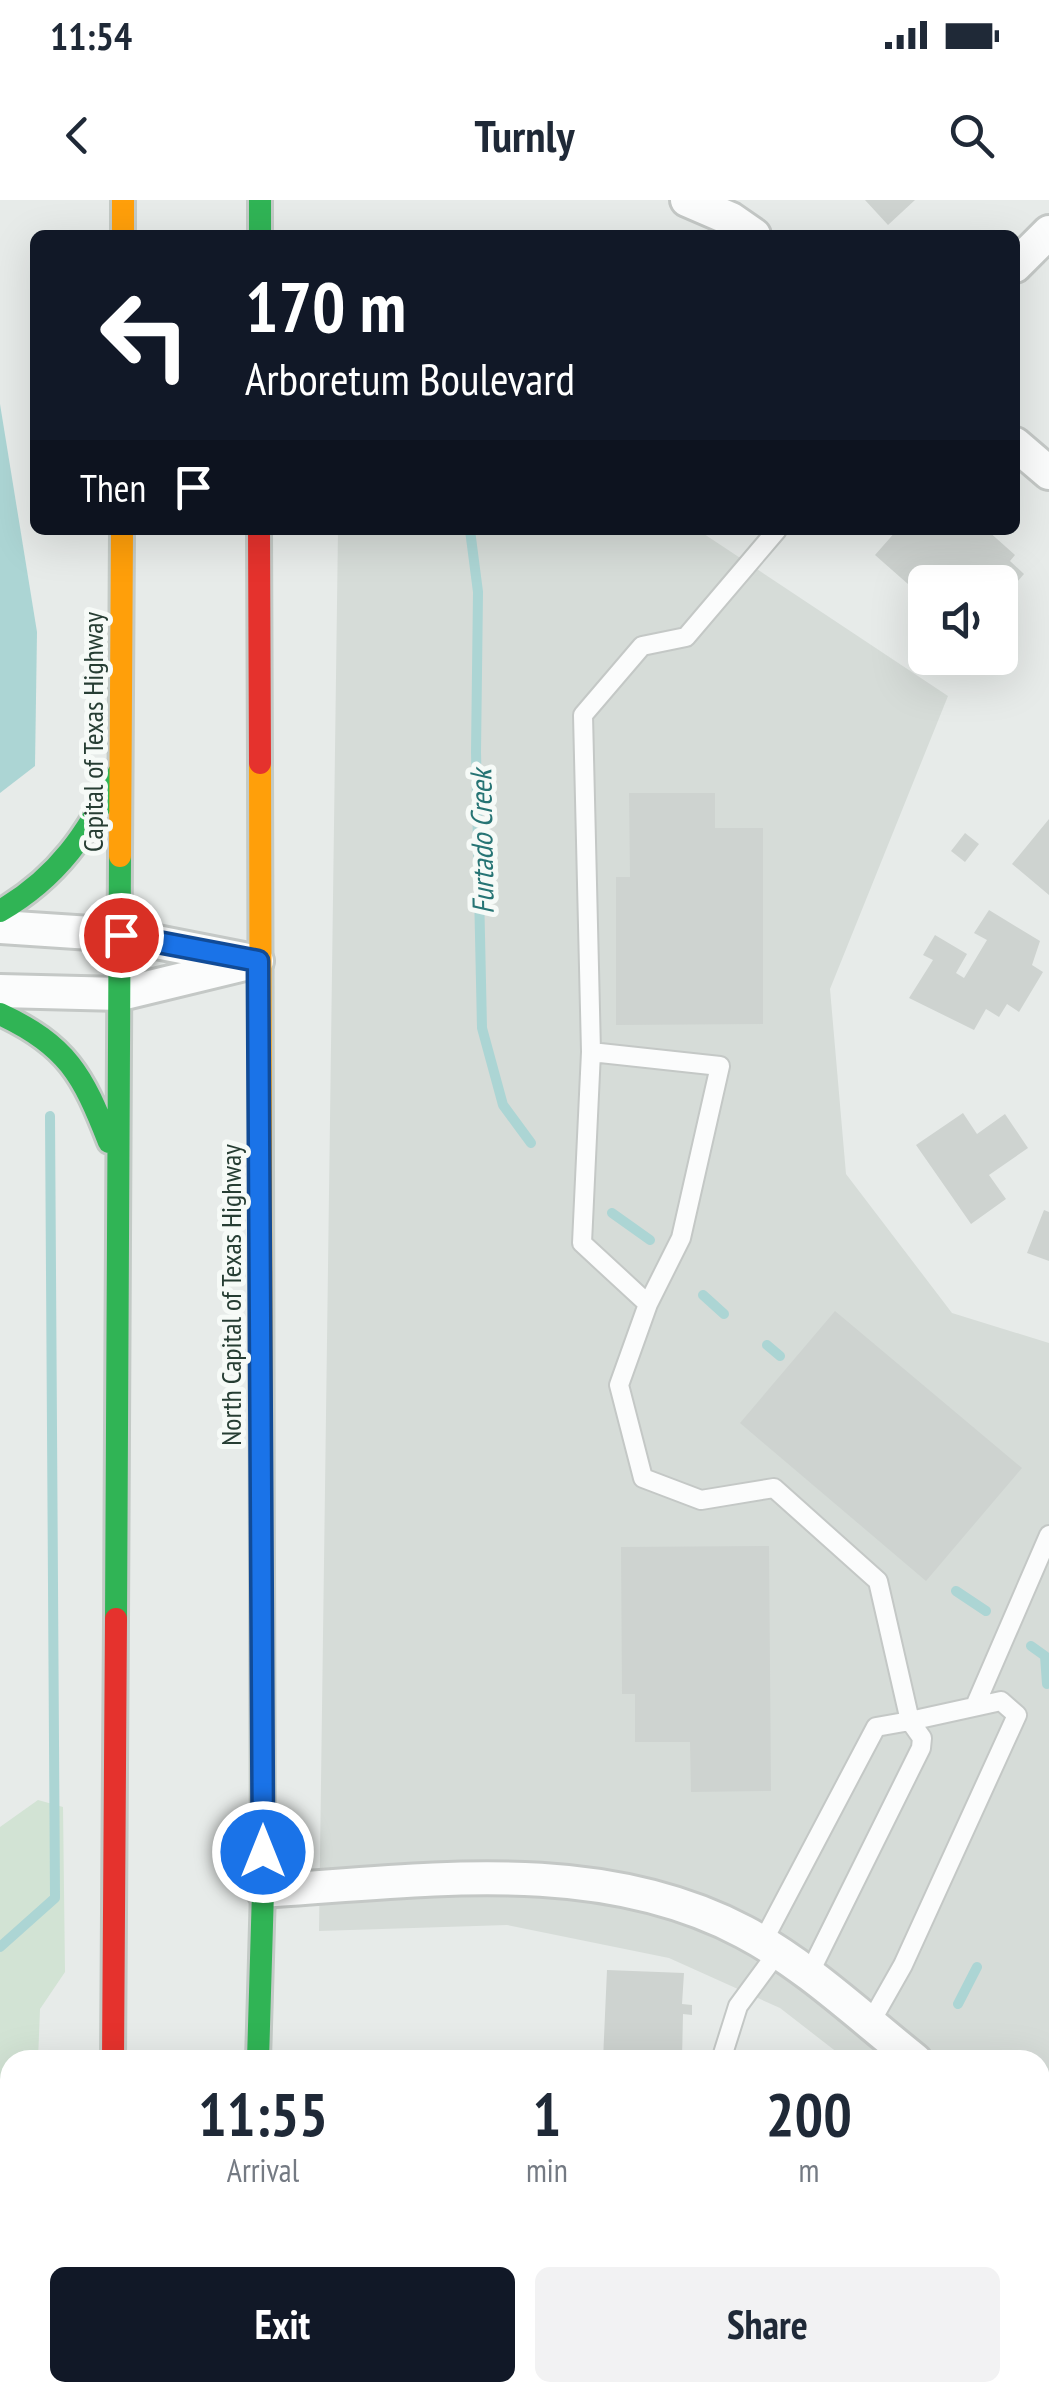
<!DOCTYPE html>
<html lang="en">
<head>
<meta charset="utf-8">
<style>
  body { margin:0; font-family:"PT Sans Narrow",sans-serif; background:#f2f2f3; color:#1f2937; height:100vh; display:flex; flex-direction:column; font-size:38px; white-space:nowrap }
  * { box-sizing:border-box; margin:0 }
  p { font-size:32px; color:#747a83 }
  .icon { flex:none; width:55px; height:55px; fill:none; stroke:currentColor; stroke-width:2; stroke-linecap:round; stroke-linejoin:round }
  .map { position:relative; flex:1; overflow:hidden }
  .details { position:absolute; left:0px; top:1850px; width:1050px; height:352px; display:flex; flex-direction:column; background:#fff; border-radius:30px 30px 0 0; box-shadow:0 10px 40px #0002 }
  .details>* { flex:none }
  .hud { position:absolute; left:30px; top:30px; width:990px; height:305px; border-radius:15px; box-shadow:0 10px 40px #0002; background:#111827; color:#fff; overflow:hidden }
  .fabs { position:absolute; left:908px; top:365px; display:grid; gap:20px }
  .fabs a { display:grid; place-items:center; width:110px; height:110px; border-radius:15px; background:#fff; box-shadow:0 10px 40px #0002; font-size:50px }
  .pin { position:absolute; display:grid; place-items:center; width:85px; height:85px; color:#fff; margin:-42px; border:5px solid #fff; border-radius:50%; box-shadow:0 2px 10px #0007 }
  .me { position:absolute; width:110px; margin:-55px; rotate:0deg; stroke-linejoin:round; filter:drop-shadow(0 0 8px #0008) }
  .turn { display:flex; align-items:center; gap:35px; height:210px; padding:0 50px; font-size:45px }
  .turn .icon { width:130px; height:130px; stroke-width:2.5 }
  .turn b { display:block; font-size:70px; line-height:85px }
  .then { display:flex; align-items:center; height:95px; padding:0 50px; background:#0003; gap:20px; font-size:38px }
  .eta { display:flex; justify-content:space-evenly; align-items:center; height:170px; text-align:center }
  .eta b { font-size:60px; font-weight:700; line-height:70px }
  .button { display:flex; gap:20px; margin-top:auto; padding:20px 50px }
  .button a { flex:1; height:115px; border-radius:15px; background:#111827; color:#fff; font-size:40px; font-weight:700; line-height:115px; text-align:center }
  .button a+a { background:#f2f2f3; color:#1f2937 }
  .status { display:flex; justify-content:space-between; align-items:center; height:70px; padding:0 50px; background:#fff; direction:ltr }
  .status svg { height:28px; fill:currentColor }
  header { display:flex; justify-content:space-between; align-items:center; height:130px; padding:0 50px; background:#fff; font-size:45px; font-weight:700 }
  .map>svg:first-child { display:block }
  .built { fill:#d6dcd8 }
  .green { fill:#d2e3d4 }
  .water { fill:#acd5d4 }
  .lines { fill:none; stroke-linecap:round; stroke-linejoin:round }
  .stream { stroke:#acd5d4; stroke-width:10 }
  .building { fill:#ced3d0 }
  .lane-casing { stroke:#c4c8c6; stroke-width:22 }
  .street-casing { stroke:#c4c8c6; stroke-width:38 }
  .fast-casing { stroke:#c3cac6; stroke-width:28 }
  .slow-casing { stroke:#c3cac6; stroke-width:28 }
  .jam-casing { stroke:#c3cac6; stroke-width:28 }
  .lane { stroke:#fbfcfc; stroke-width:18 }
  .street { stroke:#fbfcfc; stroke-width:32 }
  .fast { stroke:#30b455; stroke-width:22 }
  .slow { stroke:#ff9f0a; stroke-width:22 }
  .jam { stroke:#e5322d; stroke-width:22 }
  .route-casing { stroke:#114b97; stroke-width:25 }
  .route { stroke:#1a73e8; stroke-width:18 }
  .labels { text-anchor:middle; dominant-baseline:central; stroke-width:10; stroke-linejoin:round; paint-order:stroke }
  .street-label { font-size:28px; fill:#263d33; stroke:#f6faf7 }
  .water-label { font-size:30px; font-style:italic; fill:#267474; stroke:#f6faf7 }
</style>
</head>
<body>
<div class="status"><b>11:54</b><svg viewBox="0 0 49 12"><path d="M0 12V9h3v3zM5 12V6h3v6zM10 12V3h3v9zM15 12V0h3v12zM26 1h20v11H26zM47 4h2v5h-2z"/></svg></div>
<header><svg class="icon" aria-label="back" viewBox="0 0 24 24"><path d="M15 5l-7 7 7 7"/></svg>Turnly<svg class="icon" aria-label="search" viewBox="0 0 24 24"><circle cx="10" cy="10" r="6"/><path d="M15 15l6 6"/></svg></header>
<div class="map">
<svg width="1049" height="2201" viewBox="0 0 1049 2201">
  <rect width="100%" height="100%" fill="#e7ebe9"/>
  <path class="built" d="M338,330H698L948,496L830,789L846,974L952,1113L1049,1143V2017L1040,2010V1860H847L780,1808L669,1758L507,1725L319,1731Z"/>
  <path class="green" d="M38,1600L63,1607L65,1772L40,1809L38,1860H10V2003L0,2009V1627Z"/>
  <path class="water" d="M0,204L37,432L35,566L0,593Z"/>
  <g class="lines">
    <path class="stream" d="M470,330L478,392L476,552L482,828L503,905L531,943
      M612,1013L650,1040
      M703,1095L724,1114
      M767,1145L780,1156
      M956,1391L986,1411
      M1031,1446L1045,1456L1047,1484
      M0,1747L55,1698L50,916
      M958,1804L977,1767
      M0,1951L10,1966
      M35,2201V2192
      M755,2201L759,2192"/>
  </g>
  <path class="building" d="M865,0H915L888,25Z
    M897,330H987L1015,355L1010,361L1024,374L1000,402V382H925V399L875,355Z
    M629,593H715V628H763V824L616,825V677H630Z
    M1049,619V695L1012,664Z
    M965,633L979,644L965,662L951,651Z
    M989,710L1040,741L1032,765L1043,772L1019,812L1007,804L999,817L986,809L974,830L909,798L933,760L923,755L935,735L967,754L956,773L964,778L987,740L974,733Z
    M963,913L977,934L1005,914L1028,948L989,975L1006,999L971,1024L916,945Z
    M1044,1010L1049,1012V1061L1027,1053Z
    M835,1111L1022,1268L926,1381L740,1223Z
    M769,1346L771,1591L691,1592L690,1542H635V1494H622L621,1347Z
    M607,1770L684,1773L682,1804L692,1805V1815L683,1814L682,1860H603Z
    M538,2192H597V2201H537Z
    M812,2192H919L918,2201H811Z"/>
  <g class="lines">
    <defs>
      <path id="lane" d="M591,852L720,866L681,1038L648,1104L582,1043L591,852L583,515L642,446L686,437L777,330
        M648,1104L619,1185L643,1278L701,1300L774,1288L878,1381L910,1521L1001,1501L1017,1515L903,1765L869,1825
        M975,1506L1049,1335
        M762,1743L876,1527L910,1521L922,1538L921,1548L808,1776
        M721,1860L738,1806L777,1753
        M449,2201V2192"/>
      <path id="street" d="M687,0L731,19L754,35
        M1015,66L1049,32
        M1015,244L1049,273
        M0,727L121,735L243,759
        M0,791L121,794L257,761
        M263,1691C422,1681 597,1654 744,1732C805,1764 861,1817 915,1860
        M1040,1971L1049,1979
        M1040,2046L1049,2026
        M999,2201L1000,2192"/>
      <path id="fast" d="M260,0V35
        M0,711C59,677 87,633 118,574
        M0,814C67,845 83,875 109,942
        M116,1419L120,656
        M258,1860L263,1691L262,1364"/>
      <path id="slow" d="M123,0V35
        M260,563L262,1364
        M120,656L122,330"/>
      <path id="jam" d="M259,330L260,563
        M113,1860L116,1419
        M101,2192V2201
        M246,2201L247,2192"/>
    </defs>
    <use href="#lane" class="lane-casing"/>
    <use href="#street" class="street-casing"/>
    <use href="#fast" class="fast-casing"/>
    <use href="#slow" class="slow-casing"/>
    <use href="#jam" class="jam-casing"/>
    <use href="#lane" class="lane"/>
    <use href="#street" class="street"/>
    <use href="#fast" class="fast"/>
    <use href="#slow" class="slow"/>
    <use href="#jam" class="jam"/>
  </g>
  <g class="lines">
    <defs>
      <path id="route" d="M121,735L258,761L263,1652"/>
    </defs>
    <use href="#route" class="route-casing"/>
    <use href="#route" class="route"/>
  </g>
  <g class="labels">
    <g class="street-label">
      <text transform="translate(92 532) rotate(-90)">Capital of Texas Highway</text>
      <text transform="translate(230 1095) rotate(-90)">North Capital of Texas Highway</text>
    </g>
    <g class="water-label">
      <text transform="translate(481 642) rotate(-91)">Furtado Creek</text>
    </g>
  </g>
</svg>
<div class="fabs">
<a><svg class="icon" aria-label="sound" viewBox="0 0 24 24"><path d="M4 9h4l5-4v14l-5-4H4zM17 9q2 3 0 6"/></svg></a>
</div>
<div class="pin" style="left:121px;top:735px;background:#d93025"><svg class="icon" aria-label="arrive" viewBox="0 0 24 24"><path d="M6 21V4h12l-3 4 3 4H6"/></svg></div>
<svg class="me" style="left:263px;top:1652px" viewBox="-20 -20 40 40"><circle r="17" fill="#1a73e8" stroke="#fff" stroke-width="3"/><path d="M0-11L8 9 0 5-8 9z" fill="#fff"/></svg>
<div class="hud">
<div class="turn"><svg class="icon" aria-label="left" viewBox="0 0 24 24"><path d="M17 20v-9H6M10 6l-5 5 5 5"/></svg><div><b>170 m</b>Arboretum Boulevard</div></div>
<div class="then">Then<svg class="icon" aria-label="arrive" viewBox="0 0 24 24"><path d="M6 21V4h12l-3 4 3 4H6"/></svg></div>
</div>
<section class="details">
<div class="eta">
<div><b>11:55</b><p>Arrival</p></div>
<div><b>1</b><p>min</p></div>
<div><b>200</b><p>m</p></div>
</div>
<div class="button"><a>Exit</a><a>Share</a></div>
</section>
</div>
</body>
</html>
